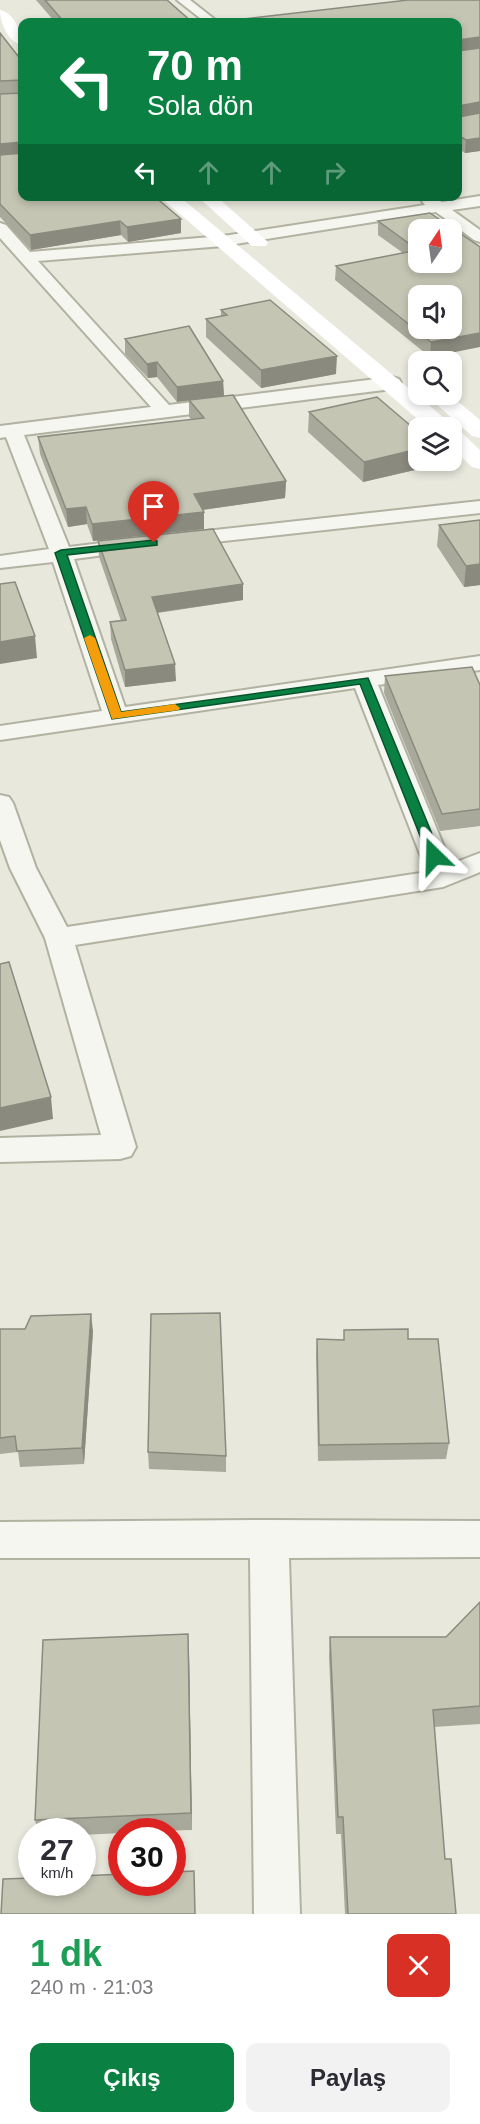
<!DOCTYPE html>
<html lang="tr">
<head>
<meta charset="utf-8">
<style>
  body { margin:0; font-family:Arial,sans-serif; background:#f2f2f3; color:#2b2b33; height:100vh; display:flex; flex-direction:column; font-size:22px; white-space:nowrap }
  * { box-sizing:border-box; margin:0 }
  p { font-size:20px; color:#7c7c81 }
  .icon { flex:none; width:33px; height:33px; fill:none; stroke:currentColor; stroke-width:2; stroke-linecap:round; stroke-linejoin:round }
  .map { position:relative; height:1914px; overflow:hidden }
  .drawer { display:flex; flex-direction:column; background:#fff; flex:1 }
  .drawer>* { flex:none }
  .banner { position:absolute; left:18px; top:18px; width:444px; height:183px; border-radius:12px; box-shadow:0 3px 9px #0003; background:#0b8043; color:#fff; overflow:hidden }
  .needle { width:39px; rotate:13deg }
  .buttons { position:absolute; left:408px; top:219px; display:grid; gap:12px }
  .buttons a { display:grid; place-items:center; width:54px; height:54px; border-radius:12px; background:#fff; box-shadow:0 3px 9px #0003; font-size:30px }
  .speed { position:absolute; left:18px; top:1818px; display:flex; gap:12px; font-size:30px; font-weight:700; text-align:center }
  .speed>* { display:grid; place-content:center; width:78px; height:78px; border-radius:50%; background:#fff; box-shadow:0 3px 9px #0003; line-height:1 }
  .speed small { font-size:15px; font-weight:400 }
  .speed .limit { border:9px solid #d22; background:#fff; color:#111 }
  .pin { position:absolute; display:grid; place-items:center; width:51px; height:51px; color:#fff; margin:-62px -26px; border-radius:50% 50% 50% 0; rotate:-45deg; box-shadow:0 0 6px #0007 }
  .pin .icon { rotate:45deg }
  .me { position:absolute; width:66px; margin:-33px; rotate:338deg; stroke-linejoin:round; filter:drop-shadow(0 0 4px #0008) }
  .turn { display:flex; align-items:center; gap:21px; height:126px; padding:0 30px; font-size:27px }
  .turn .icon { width:78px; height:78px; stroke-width:2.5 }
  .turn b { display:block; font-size:42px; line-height:51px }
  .lanes { display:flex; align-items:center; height:57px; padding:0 30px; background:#0003; justify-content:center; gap:30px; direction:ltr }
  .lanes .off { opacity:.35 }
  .round { display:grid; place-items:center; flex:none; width:63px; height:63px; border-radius:12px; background:#f2f2f3 }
  .headline { display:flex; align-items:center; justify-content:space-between; height:102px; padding:0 30px }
  h1 { font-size:36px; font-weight:700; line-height:45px; color:#1e9e55 }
  .cta { display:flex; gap:12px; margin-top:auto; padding:12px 30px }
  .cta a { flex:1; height:69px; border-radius:12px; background:#0b8043; color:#fff; font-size:24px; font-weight:700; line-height:69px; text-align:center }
  .cta a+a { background:#f2f2f3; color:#2b2b33 }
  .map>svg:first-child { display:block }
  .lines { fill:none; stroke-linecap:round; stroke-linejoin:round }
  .street-casing { stroke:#b2b2a2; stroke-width:4 }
  .street { fill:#f6f6f0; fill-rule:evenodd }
  .secondary { fill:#fff; fill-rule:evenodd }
  .wall { fill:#a9a99b }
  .shaded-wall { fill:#8a8a7e }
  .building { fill:#c5c5b4; stroke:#8a8a7e; stroke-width:1.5; fill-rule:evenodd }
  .route { fill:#0b8043; stroke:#07532c; stroke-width:1.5 }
  .slow { fill:#f59e0b }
</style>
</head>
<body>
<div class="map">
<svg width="480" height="1914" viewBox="0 0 480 1914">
  <rect width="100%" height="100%" fill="#e8e8dd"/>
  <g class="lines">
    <defs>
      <path id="street" d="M177,0H190L218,22H205Z
        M430,196L442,202L480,196V206L452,210L480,230V242L474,240L436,212L223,246L38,261L169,405L392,377L399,379L401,383L399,387L392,389L24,435L69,547L135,539L143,540L146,545L143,550L135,551L74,559L125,707L480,656V670L378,685L451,864L480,853V872L443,887L75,945L136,1147L131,1156L120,1159L0,1162V1138L101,1135L45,938L10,868L0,840V795L9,797L13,803L36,868L67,927L427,872L355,688L0,740V726L102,711L53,562L0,568V556L49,549L6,437L0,438V426L151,407L0,238V223L6,225L30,252L223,236L425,205L422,201Z
        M480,501V513L178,546L171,544L167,540L171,536L178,534Z
        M269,1520L480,1521V1557L289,1558L300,1914H254L250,1558H0V1522Z"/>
    </defs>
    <use href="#street" class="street-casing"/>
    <use href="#street" class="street"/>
    <path class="secondary" d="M0,10C14,13 22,32 22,45C8,42 0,23 0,10Z
      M159,196H179L450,423L452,429L460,431L480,450V469L472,467L452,448V428H428Z
      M197,196H216L268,242L266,246H252Z
      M425,394H449L480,420V438L472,436Z"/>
  </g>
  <path class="wall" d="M36,0H167L192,22H55Z
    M480,0V151L465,153L458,148V22Z
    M0,33L22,61V93L0,94Z
    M0,94L181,233L128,242L121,235L31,250L0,217Z
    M378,221L480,247L430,357L335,280L336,266L403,253L378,235Z
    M221,310L336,374L261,388L206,337V319L221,316Z
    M125,339L223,381L224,396L286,481L285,498L203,510L204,529L93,541L87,524L68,527L40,454L38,437L192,420L189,417V400L177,402L157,377L148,378L125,354Z
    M309,412L432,466L363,482L308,432Z
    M480,520V585L464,587L437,546L439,525Z
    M98,541L243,584V600L158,613L176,681L125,687L111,639L110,622L121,621L99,557Z
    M385,676L480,685V826L440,831L384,693Z
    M0,1329L93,1331L84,1464L20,1467L18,1452L0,1454Z
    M317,1339L344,1340L408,1339L449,1443L446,1459L318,1461L316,1355Z
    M148,1452L226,1456V1472L149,1469Z
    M480,1602V1724L434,1727L445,1859L456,1914H345L341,1834H336L329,1656L330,1637H446Z
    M189,1654L192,1830L122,1832V1833L82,1835V1832H38L35,1820Z"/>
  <path class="shaded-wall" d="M480,37V48L458,51V40Z
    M480,102V114L458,119V106Z
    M480,138V151L465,153L466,140Z
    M22,142V155L0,157V144Z
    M181,219V233L128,242L127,227Z
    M120,221L121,235L31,250L30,235Z
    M480,333V347L430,357L431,342Z
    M337,356L336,374L261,388V370Z
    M157,362V377L148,378L147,364Z
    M223,381L224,396L177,402V387Z
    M418,449V460H433L432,466L363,482L364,462Z
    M286,481L285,498L194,511V494Z
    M86,507L87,524L68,527L66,509Z
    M204,512V529L93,541L92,524Z
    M480,564V585L464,587L466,566Z
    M243,584V600L153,613L152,597Z
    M35,636L37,658L0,664V642Z
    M175,664L176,681L125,687V670Z
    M51,1097L53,1119L0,1131V1108Z
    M91,1314L93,1331L84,1464L82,1448Z
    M188,1634L189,1654L192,1830L191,1813Z"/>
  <path class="building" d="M45,0H167L192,22H64Z
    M408,0H480V37L458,40V22H218Z
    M0,33L22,61V85V80L0,81Z
    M480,48V102L458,106V51Z
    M22,93V196H154L181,219L127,227L120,221L30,235L0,204V155L22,153V142L0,144V94Z
    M480,113V138L466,140L458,135V115L459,117Z
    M430,213L480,247V333L431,342L336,266L418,250V262H452V230H418V250L378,221ZM418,296H452V328H418Z
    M270,300L337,356L261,370L206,319L227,315L221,310Z
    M189,326L223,381L177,387L157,362L147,364L125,339Z
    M233,395L286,481L194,494L204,512L92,524L86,507L66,509L38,437L204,418L189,400Z
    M377,397L418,432V449L364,462L309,412Z
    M480,520V564L466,566L439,525Z
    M213,529L243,584L152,597L175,664L125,670L110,622L126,620L98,541Z
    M15,582L35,636L0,642V584Z
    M472,667L480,685V809L442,814L385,676Z
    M9,962L51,1097L0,1108V964Z
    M220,1313L226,1456L148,1452L151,1314Z
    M91,1314L82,1448L17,1451L15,1436L0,1438V1329H25L31,1316Z
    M408,1329V1339H438L449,1443L319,1445L317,1339L344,1340V1330Z
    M480,1602V1706L433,1710L445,1859H451L456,1914H348L343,1817H338L330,1637H446Z
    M188,1634L191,1813L35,1820L43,1640Z
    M194,1871L195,1914H1L3,1879L32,1878V1882H82V1876L122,1874V1882H172V1872Z"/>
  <path class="route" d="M154,540L157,541V545L67,555L121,712L368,678L441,856L439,859L434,860L428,856L360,684L112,719L55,553L61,550Z"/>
  <path class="slow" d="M90,635L95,638L121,712L175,704L180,708L179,710L112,719L84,638Z"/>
</svg>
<div class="buttons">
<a><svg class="needle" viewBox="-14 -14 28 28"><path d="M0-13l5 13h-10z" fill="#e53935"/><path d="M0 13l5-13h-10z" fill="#7c7c81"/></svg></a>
<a><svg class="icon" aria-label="sound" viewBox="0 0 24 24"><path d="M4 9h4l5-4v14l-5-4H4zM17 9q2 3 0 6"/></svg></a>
<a><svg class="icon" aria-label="search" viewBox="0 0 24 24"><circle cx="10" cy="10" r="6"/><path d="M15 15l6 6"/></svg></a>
<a><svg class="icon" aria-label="layers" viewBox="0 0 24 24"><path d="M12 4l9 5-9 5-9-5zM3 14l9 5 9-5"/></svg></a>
</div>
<div class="speed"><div>27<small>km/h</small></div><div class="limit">30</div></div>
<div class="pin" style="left:154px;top:543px;background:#d93025"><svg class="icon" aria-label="arrive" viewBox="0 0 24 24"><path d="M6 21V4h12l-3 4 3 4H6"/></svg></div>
<svg class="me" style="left:434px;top:856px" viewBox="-20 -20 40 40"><path d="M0-17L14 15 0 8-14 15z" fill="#0b8043" stroke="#fff" stroke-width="4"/></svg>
<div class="banner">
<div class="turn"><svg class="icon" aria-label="left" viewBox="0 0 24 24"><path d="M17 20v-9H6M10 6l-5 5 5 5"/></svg><div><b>70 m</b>Sola dön</div></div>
<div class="lanes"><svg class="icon" aria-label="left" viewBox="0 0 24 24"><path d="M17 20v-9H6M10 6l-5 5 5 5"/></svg><svg class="icon off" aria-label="ahead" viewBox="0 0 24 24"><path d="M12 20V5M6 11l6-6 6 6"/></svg><svg class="icon off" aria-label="ahead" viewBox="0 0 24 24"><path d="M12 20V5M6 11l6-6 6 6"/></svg><svg class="icon off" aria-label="right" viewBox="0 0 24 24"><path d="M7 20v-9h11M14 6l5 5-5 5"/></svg></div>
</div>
</div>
<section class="drawer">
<div class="headline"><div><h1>1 dk</h1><p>240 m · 21:03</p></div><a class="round" style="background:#d93025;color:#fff"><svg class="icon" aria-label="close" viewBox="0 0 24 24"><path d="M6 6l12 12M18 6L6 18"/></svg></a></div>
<div class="cta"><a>Çıkış</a><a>Paylaş</a></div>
</section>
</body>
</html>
